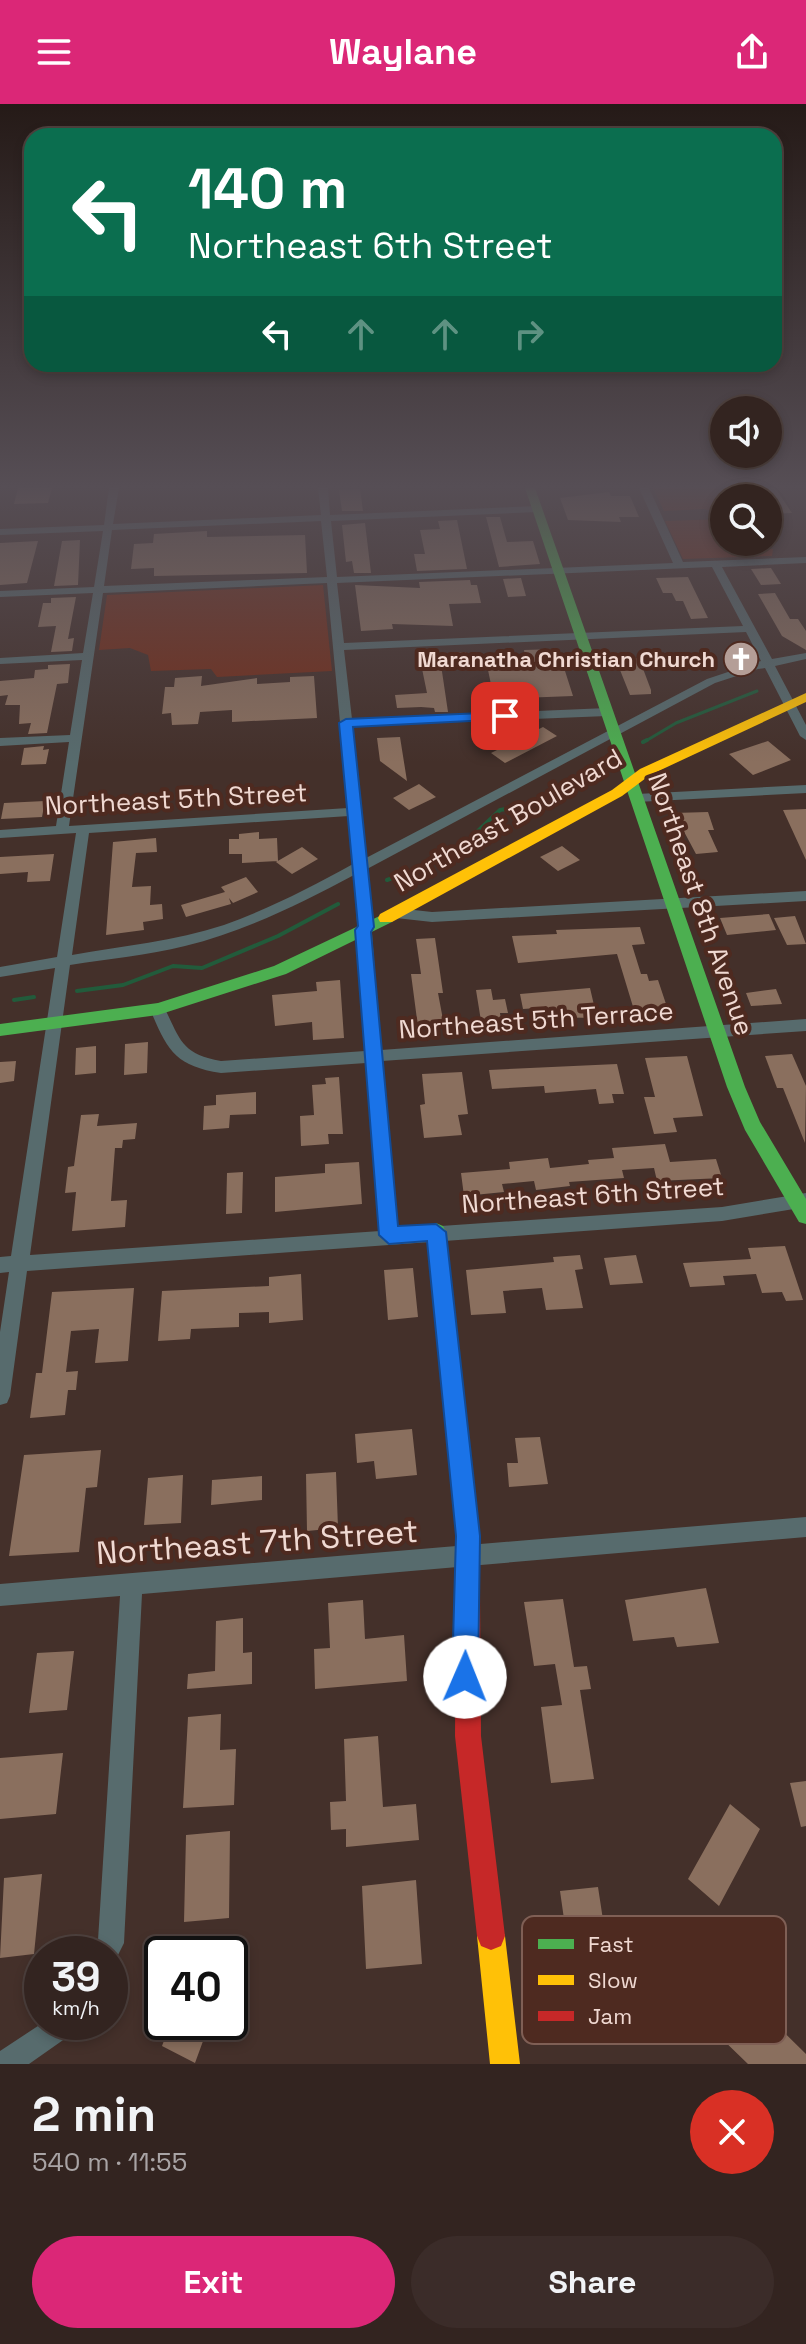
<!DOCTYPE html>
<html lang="en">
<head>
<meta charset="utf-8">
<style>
  body { margin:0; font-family:"Space Grotesk",sans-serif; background:#3b2c29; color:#f1f3f6; height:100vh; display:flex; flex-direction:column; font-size:30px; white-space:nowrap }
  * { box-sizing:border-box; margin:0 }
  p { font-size:26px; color:#a9a4a5 }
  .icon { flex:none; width:44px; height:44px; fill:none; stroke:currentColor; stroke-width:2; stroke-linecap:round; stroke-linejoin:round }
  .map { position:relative; height:1960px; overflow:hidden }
  .sheet { display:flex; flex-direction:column; background:#332420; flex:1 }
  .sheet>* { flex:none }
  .banner { position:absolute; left:24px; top:24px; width:758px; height:244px; border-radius:24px; box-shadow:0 4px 12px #0003,0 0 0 2px #4e413e; background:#0b6e4f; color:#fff; overflow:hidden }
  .buttons { position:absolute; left:710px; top:292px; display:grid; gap:16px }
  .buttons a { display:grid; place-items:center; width:72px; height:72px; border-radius:50%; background:#332420; box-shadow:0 4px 12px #0003,0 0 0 2px #4e413e; font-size:40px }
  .speed { position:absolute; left:24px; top:1832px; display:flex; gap:16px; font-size:40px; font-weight:700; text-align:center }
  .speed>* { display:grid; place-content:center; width:104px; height:104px; border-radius:50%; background:#332420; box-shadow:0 4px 12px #0003,0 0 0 2px #4e413e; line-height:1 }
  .speed small { font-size:20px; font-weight:400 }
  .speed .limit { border:4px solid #111; border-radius:12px; background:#fff; color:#111 }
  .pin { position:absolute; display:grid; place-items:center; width:68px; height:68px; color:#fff; margin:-34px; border-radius:16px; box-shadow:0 4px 12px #0006 }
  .me { position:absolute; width:88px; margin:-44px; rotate:1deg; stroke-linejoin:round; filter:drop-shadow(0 0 6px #0008) }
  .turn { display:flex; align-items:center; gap:28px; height:168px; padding:0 32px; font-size:36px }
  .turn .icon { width:104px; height:104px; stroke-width:2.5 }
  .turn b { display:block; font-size:56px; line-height:68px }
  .lanes { display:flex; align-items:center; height:76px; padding:0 32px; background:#0003; justify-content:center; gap:40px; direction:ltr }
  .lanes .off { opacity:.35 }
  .round { display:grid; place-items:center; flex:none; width:84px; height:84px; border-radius:42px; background:#3b2c29 }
  .head { display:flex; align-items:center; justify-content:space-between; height:136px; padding:0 32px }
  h1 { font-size:48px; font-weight:700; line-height:60px }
  .primary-button { display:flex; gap:16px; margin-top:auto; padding:16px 32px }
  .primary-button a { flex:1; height:92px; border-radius:48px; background:#db2777; color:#fff; font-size:32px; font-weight:700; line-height:92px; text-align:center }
  .primary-button a+a { background:#3b2c29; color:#f1f3f6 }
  header { display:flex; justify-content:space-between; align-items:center; height:104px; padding:0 32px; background:#db2777; color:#fff; font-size:36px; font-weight:700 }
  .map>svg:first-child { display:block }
  .green { fill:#742d19 }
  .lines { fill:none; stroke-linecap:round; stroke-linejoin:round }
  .stream-far1 { stroke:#225b3b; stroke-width:3 }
  .stream { stroke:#225b3b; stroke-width:4 }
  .building { fill:#8a6f5e }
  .street { fill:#576b6d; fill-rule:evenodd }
  .fast { fill:#4caf50; fill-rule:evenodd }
  .slow { fill:#ffc107; fill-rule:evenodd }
  .jam { fill:#c62828; fill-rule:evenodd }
  .route { fill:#1a73e8; stroke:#114b97; stroke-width:2 }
  .labels { text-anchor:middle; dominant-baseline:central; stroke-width:8; stroke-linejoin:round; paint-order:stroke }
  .far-poi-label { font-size:22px; font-weight:bold; fill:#f0d9d2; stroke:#4e2a20; text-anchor:end }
  .street-label { font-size:26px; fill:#f0d9d2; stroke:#4e2a20 }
  .near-street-label { font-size:32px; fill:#f0d9d2; stroke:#4e2a20 }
  .key { fill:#4e2a20; stroke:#7f5f55; stroke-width:2 }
  .key-label { font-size:22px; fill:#f0d9d2 }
</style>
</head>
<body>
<header><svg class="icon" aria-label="menu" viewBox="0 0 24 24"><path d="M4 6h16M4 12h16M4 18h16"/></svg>Waylane<svg class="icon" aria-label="share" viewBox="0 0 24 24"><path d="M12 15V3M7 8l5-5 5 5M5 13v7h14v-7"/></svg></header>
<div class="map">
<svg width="806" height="1960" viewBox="0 0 806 1960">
  <rect width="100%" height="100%" fill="#44302a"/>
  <path class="green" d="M653,384H718L724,394V410L704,405L664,407Z
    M724,415V438H736L741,447L773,445L772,452L683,455L665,417Z
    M323,481L332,567L217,573L211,565L151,567L148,551L130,544L99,546L107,491Z"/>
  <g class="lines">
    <path class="stream-far1" d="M644,638L676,619L757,587"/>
    <path class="stream" d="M643,638L647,636
      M387,776L429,761L460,744L500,706L533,700L601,665
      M77,887L123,881L173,862L202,864L278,832L338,800
      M14,896L34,893"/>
  </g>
  <path class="building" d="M18,384H52L48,399L14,400Z
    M768,384H775L792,409L768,410Z
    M360,385L363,407H342L339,386Z
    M609,388L611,392H630L639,413H619L621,418L568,416L560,394Z
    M486,413H500L507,438L533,437L540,460L499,463Z
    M457,416L467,465L417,467L414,450H425L420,426L440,425L438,417Z
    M365,419L371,469H354L352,457L346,458L342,421Z
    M207,427V433L305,431L307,469L154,472V464L131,465L134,440L153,439L154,430Z
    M80,436L78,481L54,482L62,437Z
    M38,437L27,479L0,481V439Z
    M771,464L781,480L761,481L751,465Z
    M688,473L708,514L691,515L683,497H676L672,489H663L656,474Z
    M521,474L526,492L508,493L503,475Z
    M470,476L471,481H477L481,499L449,500L453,522L392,520L393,525L361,527L355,481L420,484L419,478Z
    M775,489L790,515H798L806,527V546L782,532L758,490Z
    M76,493L68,535L74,534L72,547L51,548L56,522L38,523L43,499H51V494Z
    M558,545L573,592L494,595L488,566L511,565L507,552L525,551L524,546Z
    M466,548L469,564L451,565L448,549Z
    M440,554L448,608H435L434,604L421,603L397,604L395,591L427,589L420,555Z
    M639,554L651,586V590L630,591L616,556Z
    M70,560L68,579L57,580L47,629L28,630L31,619L19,620L20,601H5L8,591L0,592V577L34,574L35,566L48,565V561Z
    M202,572L201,582L257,574V580L290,578V573L314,572L317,614L232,618V606L200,608L198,620L172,621L171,609L162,610L165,583H174L175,574Z
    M543,623L557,632L505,659L491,649Z
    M400,633L407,677L380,657L377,634Z
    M768,637L791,656L753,671L729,650Z
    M44,642L43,646L49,645L46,660L21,661L24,644Z
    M419,680L436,693L409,706L393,694Z
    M45,697L42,713L1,715L4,699Z
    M806,705V756L783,706Z
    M708,708L714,726H708L718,748L696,750L674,709Z
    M259,728V735L277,734L278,757L242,759V750H229V735H239V730Z
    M156,734L157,748L136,749L132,783L151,782L150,801L162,800L163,815L143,818L144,826L106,831L113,738Z
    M562,742L580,756L558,767L540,753Z
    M302,743L318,755L292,770L276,758Z
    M54,750L50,777L27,778L28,768L0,770V753Z
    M246,773L258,788L233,799L229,794L231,800L186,813L181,801L225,788L221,783Z
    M769,810L776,826L727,831L720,814Z
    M795,812L806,840L787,841L774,814Z
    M640,823L645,840L632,841L641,870H647L649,877L658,876L667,903L634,906L617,850L518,859L512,832L557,830L556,826Z
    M435,834L443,889H438L444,921L418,923L411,870H421L416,835Z
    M340,876L344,934L313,936L312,918L275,922L272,891L317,887L316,878Z
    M590,884L597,914L539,913L537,904L523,905L520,890Z
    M491,885L493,896L505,895L508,909H500L501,916L481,917L476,886Z
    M776,885L782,900L751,902L746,889Z
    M148,938L147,969L124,971L125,940Z
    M96,942V969L75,971L76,944Z
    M792,950L806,982L805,1039L783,984H777L765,952Z
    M687,952L703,1012L673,1014L677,1028L654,1030L644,993H655L645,954Z
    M16,957L14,977L0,979V958Z
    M617,960L624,990H612L614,999L599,1000L596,985L545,989L544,982L492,985L489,966Z
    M462,968L468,1010L458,1011L462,1031L424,1034L420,1001L425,1000L422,970Z
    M339,973L343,1030H328L329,1040L301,1042L300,1012L314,1011L312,981L326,980L325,974Z
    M256,988V1010L230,1011L229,1024L203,1026L204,1002L216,1001V991Z
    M99,1010L97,1022L137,1019L135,1035L123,1036L122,1044H115L111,1097L127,1096L125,1123L72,1127L76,1088L65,1089L68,1063L74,1062L81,1011Z
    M665,1040L670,1058L716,1055L722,1074L657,1077L654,1064L622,1066L624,1074L569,1078L570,1082L536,1086L534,1077L502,1080L504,1088L464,1092L461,1069L510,1065L509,1058L548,1054L550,1064L589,1060L588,1056L614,1054L612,1044Z
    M359,1058L362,1100L275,1108V1073L325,1069V1060Z
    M243,1068L242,1109L226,1110L227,1069Z
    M785,1142L803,1196L786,1197L782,1188L762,1189L756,1170L723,1172L725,1181L690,1183L683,1159L751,1155L748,1144Z
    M580,1151L583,1165L575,1166L583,1204L546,1206L542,1184L503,1187L506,1209L471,1211L466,1166L554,1158L553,1153Z
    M636,1151L643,1179L610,1181L604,1154Z
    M413,1164L418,1213L388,1216L384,1166Z
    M301,1170L303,1216L269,1219V1208L239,1209V1223L191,1225L190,1235L158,1237L162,1187L269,1182V1173Z
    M134,1184L128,1257L95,1259L99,1225L71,1227L66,1268L78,1267L76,1286H68L65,1311L30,1314L36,1269H42L52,1188Z
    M412,1325L417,1371L376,1375L374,1357L357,1359L355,1330Z
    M540,1333L548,1380L509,1383L507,1359H518L515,1334Z
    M101,1346L97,1383L86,1384L79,1448L9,1452L24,1351Z
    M336,1368L338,1424L307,1427L306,1370Z
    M183,1371L181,1419L144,1421L148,1374Z
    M262,1372V1396L211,1401L212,1376Z
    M706,1484L719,1539L677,1543L674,1533L633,1537L625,1496Z
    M563,1495L574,1563L587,1562L591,1585L580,1586L594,1675L551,1679L541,1603L562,1601L555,1560L534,1562L524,1498Z
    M363,1496L365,1535L404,1531L407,1577L315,1585L314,1545L330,1544L328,1499Z
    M243,1514V1549L252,1548V1580L187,1585L188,1570L215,1567L216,1517Z
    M74,1547L67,1606L29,1609L37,1549Z
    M221,1610L220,1646L236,1645L234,1701L183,1704L188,1613Z
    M378,1632L383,1703L416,1700L419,1736L346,1743V1725L331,1726L330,1698L346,1697L344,1635Z
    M63,1649L56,1710L0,1715V1654Z
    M806,1677V1722L801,1723L790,1679Z
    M730,1700L760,1725L719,1802L688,1775Z
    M230,1727L229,1814L184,1818L186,1731Z
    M42,1770L34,1850L0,1854L4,1774Z
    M416,1776L422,1860L366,1865L362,1782Z
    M598,1783L614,1888L575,1892L560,1787Z
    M230,1868L249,1878L232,1926L230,1925Z
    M742,1887L806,1950V1960H748L718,1931Z
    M171,1918H210L195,1959L162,1942Z"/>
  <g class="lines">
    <path class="street" d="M109,384H119L113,420L321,411L318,384H328L330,411L537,402L542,405L537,408L331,417L337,473L673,459L639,384H649L683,458L806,453V459L722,463L772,555L806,549V555L775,562L806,621V636L800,632L765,564L758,565L715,579L367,765L381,946L806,915V927L382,957L397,1125L722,1103L806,1089V1103L722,1117L27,1167L10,1292L7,1299L0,1301V1228L9,1168L0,1169V1153L11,1152L55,864L0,873V863L57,853L76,729L0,734V726L56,722L69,638L0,642V634L70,631L82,556L0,560V554L83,549L93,489L0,493V487L94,483L103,427L0,431V425L104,421ZM321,417L327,473L104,482L112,426ZM712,463L743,522L344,539L337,479ZM327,479L348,704L69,722L103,489ZM746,528L761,557L707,575L366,754L352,622L607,612L613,608L607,604L352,615L344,546ZM349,712L353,760C311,783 269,805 224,821C175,837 122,842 72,851L89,729ZM354,771L365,947L221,957C180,950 180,934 163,901L158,899L150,905C167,946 175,962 221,969L366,959L380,1127L30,1151L70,861C108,855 148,851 185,842C245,827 300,800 354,771Z
      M806,681V689L637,698L631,694L637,690Z
      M806,787V797L432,818L396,814L389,809L396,804L432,808Z
      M806,1413V1433L142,1490L124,1839L114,1859L110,1861V1850H92L98,1836L120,1492L0,1502V1480Z
      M44,1918H80L76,1927L29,1960H0V1947Z"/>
    <path class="fast" d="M525,384H535L745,983L760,1018L806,1095V1120L799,1118L745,1026L727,983Z
      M386,809L394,814L392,818L286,870L158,911L0,932V920L158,899L274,862Z
      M436,1119L443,1122L446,1128L480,1432V1489L477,1498L468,1501L459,1498L456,1489V1432L426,1128L429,1122Z"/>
    <path class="slow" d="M806,589V598L650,671L622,692L392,818H380L378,814L380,810L612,686L640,665Z
      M491,1818L501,1822L505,1832L520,1960H490L477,1832L481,1822Z"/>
    <path class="jam" d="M468,1477L477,1480L480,1489L481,1632L505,1832L501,1842L491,1846L481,1842L477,1832L455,1632L456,1489L459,1480Z"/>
  </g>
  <linearGradient id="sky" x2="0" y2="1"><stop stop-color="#251a17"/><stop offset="0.58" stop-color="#564e55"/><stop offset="1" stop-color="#564e55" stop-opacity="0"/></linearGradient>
  <rect width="806" height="659" fill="url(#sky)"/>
  <path class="route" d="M505,608L511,612L509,615L353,623L374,823L371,828L398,1122L436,1120L446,1128L480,1432L478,1573L474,1582L465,1586L456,1582L452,1573L456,1432L427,1137L389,1140L379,1131L355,826L358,822L339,619L346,615Z"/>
  <defs>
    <symbol id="church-disc" viewBox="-11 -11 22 22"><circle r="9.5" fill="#b49e97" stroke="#4e2a20"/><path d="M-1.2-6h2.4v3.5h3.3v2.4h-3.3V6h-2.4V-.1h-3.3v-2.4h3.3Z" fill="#fff"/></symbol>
  </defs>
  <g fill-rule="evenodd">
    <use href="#church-disc" x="721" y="535" width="40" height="40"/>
  </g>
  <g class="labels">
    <g class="far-poi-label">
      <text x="715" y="555">Maranatha Christian Church</text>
    </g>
    <g class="street-label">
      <text transform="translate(176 695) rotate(-3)">Northeast 5th Street</text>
      <text transform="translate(508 716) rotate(-30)">Northeast Boulevard</text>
      <text transform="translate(701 800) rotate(71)">Northeast 8th Avenue</text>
      <text transform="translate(536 916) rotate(-4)">Northeast 5th Terrace</text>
      <text transform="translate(593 1091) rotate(-4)">Northeast 6th Street</text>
    </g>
    <g class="near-street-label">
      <text transform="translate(257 1438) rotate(-4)">Northeast 7th Street</text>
    </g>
  </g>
  <rect x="522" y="1812" width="264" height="128" rx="12" class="key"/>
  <rect x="538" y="1835" width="36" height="10" fill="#4caf50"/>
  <rect x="538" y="1871" width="36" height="10" fill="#ffc107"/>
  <rect x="538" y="1907" width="36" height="10" fill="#c62828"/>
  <g class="key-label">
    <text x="588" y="1848">Fast</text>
    <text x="588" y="1884">Slow</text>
    <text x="588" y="1920">Jam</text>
  </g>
</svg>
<div class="buttons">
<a><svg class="icon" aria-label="sound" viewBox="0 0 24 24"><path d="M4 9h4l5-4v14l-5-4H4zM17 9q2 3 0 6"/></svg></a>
<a><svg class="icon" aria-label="search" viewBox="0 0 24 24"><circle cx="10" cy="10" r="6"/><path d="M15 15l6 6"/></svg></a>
</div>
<div class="speed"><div>39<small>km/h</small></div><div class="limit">40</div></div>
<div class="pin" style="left:505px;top:612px;background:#d93025"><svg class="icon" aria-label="arrive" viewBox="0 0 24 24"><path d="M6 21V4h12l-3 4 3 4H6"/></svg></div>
<svg class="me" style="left:465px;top:1573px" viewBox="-20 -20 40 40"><circle r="19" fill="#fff"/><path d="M0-13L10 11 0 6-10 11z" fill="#1a73e8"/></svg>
<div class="banner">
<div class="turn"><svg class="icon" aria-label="left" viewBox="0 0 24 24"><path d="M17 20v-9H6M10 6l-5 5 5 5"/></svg><div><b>140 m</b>Northeast 6th Street</div></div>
<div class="lanes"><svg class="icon" aria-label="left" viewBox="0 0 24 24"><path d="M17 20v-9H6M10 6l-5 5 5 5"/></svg><svg class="icon off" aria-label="ahead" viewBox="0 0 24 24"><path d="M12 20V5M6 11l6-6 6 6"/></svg><svg class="icon off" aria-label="ahead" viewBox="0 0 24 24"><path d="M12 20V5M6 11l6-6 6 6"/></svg><svg class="icon off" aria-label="right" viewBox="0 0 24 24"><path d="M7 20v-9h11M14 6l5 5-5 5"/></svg></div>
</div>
</div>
<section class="sheet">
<div class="head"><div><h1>2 min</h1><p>540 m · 11:55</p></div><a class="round" style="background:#d93025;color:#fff"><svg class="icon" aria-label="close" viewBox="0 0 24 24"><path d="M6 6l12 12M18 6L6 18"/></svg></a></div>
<div class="primary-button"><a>Exit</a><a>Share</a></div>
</section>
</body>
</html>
